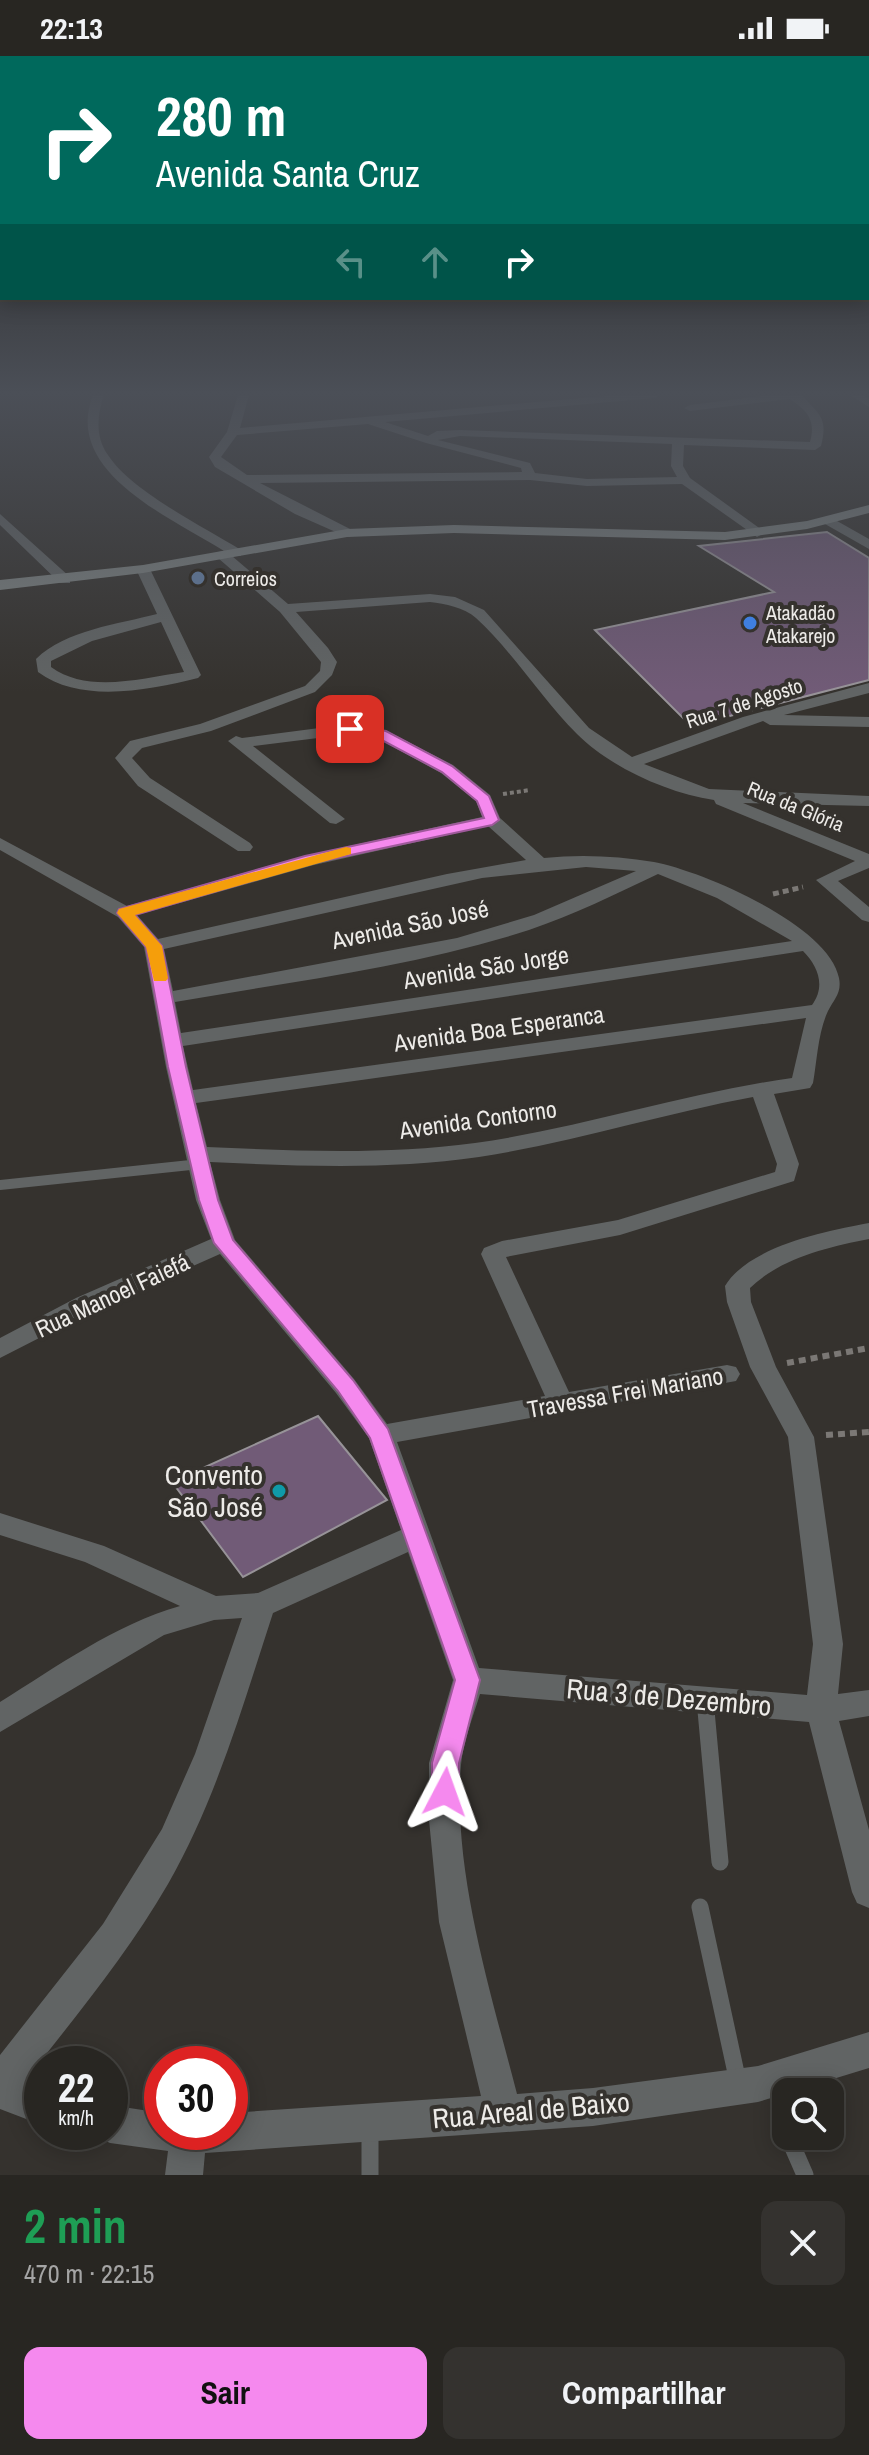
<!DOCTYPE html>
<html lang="pt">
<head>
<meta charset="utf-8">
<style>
  body { margin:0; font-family:"Archivo Narrow",sans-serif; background:#34322f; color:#f1f3f6; height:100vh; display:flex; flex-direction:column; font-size:30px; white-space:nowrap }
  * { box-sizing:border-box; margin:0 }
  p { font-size:26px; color:#a5a5a5 }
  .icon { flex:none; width:44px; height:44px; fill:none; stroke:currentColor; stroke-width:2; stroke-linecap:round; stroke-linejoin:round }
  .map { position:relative; height:2119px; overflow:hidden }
  .sheet { display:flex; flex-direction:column; background:#282622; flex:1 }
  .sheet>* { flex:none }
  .banner { position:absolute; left:0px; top:0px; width:870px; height:244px; box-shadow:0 4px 20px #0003,0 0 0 2px #444340; background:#00695c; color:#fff; overflow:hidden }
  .fabs { position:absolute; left:772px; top:2022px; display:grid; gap:16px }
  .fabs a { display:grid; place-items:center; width:72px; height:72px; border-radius:16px; background:#282622; box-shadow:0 4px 20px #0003,0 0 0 2px #444340; font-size:40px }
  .speed { position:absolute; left:24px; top:1990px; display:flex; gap:16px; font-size:40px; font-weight:700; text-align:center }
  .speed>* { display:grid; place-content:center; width:104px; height:104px; border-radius:50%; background:#282622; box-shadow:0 4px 20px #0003,0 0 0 2px #444340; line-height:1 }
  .speed small { font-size:20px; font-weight:400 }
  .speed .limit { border:12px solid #d22; background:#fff; color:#111 }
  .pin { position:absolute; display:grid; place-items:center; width:68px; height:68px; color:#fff; margin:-34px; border-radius:16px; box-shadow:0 4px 12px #0006 }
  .me { position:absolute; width:88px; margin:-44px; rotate:4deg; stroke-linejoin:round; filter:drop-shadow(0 0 6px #0008) }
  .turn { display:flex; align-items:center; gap:28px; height:168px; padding:0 24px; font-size:36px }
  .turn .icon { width:104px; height:104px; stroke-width:2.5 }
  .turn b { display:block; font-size:56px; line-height:68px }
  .lanes { display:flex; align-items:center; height:76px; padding:0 24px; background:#0003; justify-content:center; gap:40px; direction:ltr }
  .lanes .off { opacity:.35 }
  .round { display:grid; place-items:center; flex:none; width:84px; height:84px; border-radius:16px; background:#34322f }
  .summary { display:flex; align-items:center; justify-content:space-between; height:136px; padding:0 24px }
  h1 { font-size:48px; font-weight:800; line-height:60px; color:#1e9e55 }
  .button { display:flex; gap:16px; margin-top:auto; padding:16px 24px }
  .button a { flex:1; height:92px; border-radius:16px; background:#f589ee; color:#111; font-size:32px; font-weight:800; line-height:92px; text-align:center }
  .button a+a { background:#34322f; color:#f1f3f6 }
  .status { display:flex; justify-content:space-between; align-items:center; height:56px; padding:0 40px; background:#282622; direction:ltr }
  .status svg { height:22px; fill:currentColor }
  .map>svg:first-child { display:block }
  .building { fill:#715b77; stroke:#979398; stroke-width:2 }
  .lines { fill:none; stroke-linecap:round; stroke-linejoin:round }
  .path-far2 { stroke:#7b7875; stroke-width:4; stroke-dasharray:4 3; stroke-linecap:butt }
  .path-far1 { stroke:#7b7875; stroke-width:5; stroke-dasharray:6 4; stroke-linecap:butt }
  .path { stroke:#7b7875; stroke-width:6; stroke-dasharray:7 5; stroke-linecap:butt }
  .lane-far1 { stroke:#616464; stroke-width:10 }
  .lane { stroke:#616464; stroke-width:17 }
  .street { fill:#616464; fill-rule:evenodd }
  .secondary { fill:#7b807f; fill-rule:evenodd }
  .route { fill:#f589ee; stroke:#9f599b; stroke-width:2 }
  .slow { fill:#f59e0b }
  .service-dot { fill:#5c6f8a; stroke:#35322e; stroke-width:3 }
  .shop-dot { fill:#3f7fe0; stroke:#35322e; stroke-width:3 }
  .culture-dot { fill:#0f9aa8; stroke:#35322e; stroke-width:3 }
  .labels { text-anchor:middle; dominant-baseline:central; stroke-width:8; stroke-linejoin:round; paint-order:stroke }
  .far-poi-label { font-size:20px; fill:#edebe8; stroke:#35322e; text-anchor:start }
  .far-street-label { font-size:20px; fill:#edebe8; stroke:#35322e }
  .street-label { font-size:24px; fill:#edebe8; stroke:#35322e }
  .near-poi-label { font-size:28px; fill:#edebe8; stroke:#35322e; text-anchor:end }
  .near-street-label { font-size:28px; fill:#edebe8; stroke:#35322e }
</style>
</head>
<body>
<div class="status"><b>22:13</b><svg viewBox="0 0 49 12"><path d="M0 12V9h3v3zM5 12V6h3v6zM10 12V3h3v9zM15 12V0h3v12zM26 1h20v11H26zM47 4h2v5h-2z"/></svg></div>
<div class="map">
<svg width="869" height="2119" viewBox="0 0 869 2119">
  <rect width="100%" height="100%" fill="#35322e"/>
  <path class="building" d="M827,476L869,502V624L691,670L595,574L774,536L699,490Z
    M318,1360L387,1444L243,1521L172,1426Z"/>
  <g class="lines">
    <path class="path-far2" d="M503,738L530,734"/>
    <path class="path-far1" d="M773,838L803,831"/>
    <path class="path" d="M787,1307L869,1292
      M826,1379L869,1376"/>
    <path class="lane-far1" d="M0,1129L200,1108"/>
    <path class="lane" d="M705,1644L720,1806
      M700,1851L738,2026
      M370,2072V2119
      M788,2080L805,2119"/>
    <path class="street" d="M93,339H104C97,359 95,381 108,399C131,435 204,471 241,494V500H232L288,548L430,538L455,541L484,554L589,672L632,701L743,661L869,627V637L784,659L869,661V671L770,669L763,665L644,708L709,733L869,740V750L743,747L869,798V812L838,825L869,851V866L862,864L816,824L855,805L716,748L714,744C667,737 610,711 577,678C541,642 513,596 476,562C464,551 445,548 430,546L296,556L328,592L337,606L332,619L315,636L211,675L142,692L132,702L150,722L250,787L253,791L250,795H238L138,730L115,702L130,685L200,668L305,630L320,615L321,606L280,556L218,502V496L224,495C172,462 62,416 93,339Z
      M238,339H249L240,372L617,339H660L655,342L385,366L428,380L437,375L460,374L810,386C816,365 808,355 790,343L690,355L684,352L690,349L769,339H802C817,358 829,359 821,390L815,394L684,389L683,410L690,422L762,474L764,477L757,481L682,428L587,430L530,424L260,427L352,474V480L347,481L295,458L215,411L209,401L227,376ZM368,368L426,387L521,412L522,416L247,419L221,401L237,379ZM460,380L672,388L671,410L677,421L587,423L535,417L530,407L438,384Z
      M850,339H863L869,343V351Z
      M0,458L70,521V527H60L0,469Z
      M830,461L869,483V493L825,468L824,465Z
      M138,510L150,513L201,619L198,622C149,634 81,648 38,616L36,603C65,574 119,568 157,558L136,513ZM161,566L184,616C142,622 88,638 51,611V605L92,585Z
      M350,668L387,675L453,709L490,739L500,762L544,802C581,798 618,800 654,806C702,815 829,869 839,922C842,937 834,943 828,955C818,976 817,1005 813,1027L810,1032L774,1038L799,1108L794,1125L620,1179L506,1201L569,1336L727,1309L736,1311L740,1318L736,1325L397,1386L479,1612L807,1639L813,1588L788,1381L750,1311L727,1246L725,1230C749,1190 826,1175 869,1167V1183C828,1191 781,1202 750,1232L751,1246L776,1311L814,1381L843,1588L838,1638L869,1634V1660L839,1665L869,1774V1852L857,1847L852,1836L809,1666L480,1638C473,1661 463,1686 461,1709C452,1814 491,1937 517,2038L593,2032L758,2010L869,1976V2012L758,2046L593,2070L205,2097L203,2119H165L168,2095L110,2087L97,2081L95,2076H110V2049L162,2057V2076H230V2057L481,2040L439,1866L429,1764V1707L453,1624L408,1496L273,1557C243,1649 216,1744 168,1828C127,1899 75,1961 25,2025L42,2031V2069L0,2053V1999L103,1868L162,1773L195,1698L242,1562L214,1564L164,1579L0,1676V1646C58,1610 114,1569 180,1550L85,1506L0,1479V1457L104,1490L216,1540L258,1537L401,1474L369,1382L336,1337L220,1198L94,1254L0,1302V1282L76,1242L211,1183L196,1144L166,1011L144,891L118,861L0,794V782L127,850L304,800L482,761L476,745L441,717L377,682L350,678L253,690L345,763L336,768L330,767L228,685L236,680L242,682ZM488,770L526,804L447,818L158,883L137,859L314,809ZM586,811L636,815L534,859L457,882L173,935L164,893L482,822ZM658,818L717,842L792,885L181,977L175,946C293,925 415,911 529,874C573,859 616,838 658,818ZM803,895C818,910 826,930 812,949L193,1034L183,990ZM806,962L792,1022C685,1037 582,1072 475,1087C386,1099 296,1095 207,1091L196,1047ZM753,1041L777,1108L775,1116L618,1164L502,1185L484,1192L481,1198L545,1340L387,1368L354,1323L235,1184L220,1144L210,1106C300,1110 390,1114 479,1101C571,1087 661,1058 753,1041Z"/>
    <path class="secondary" d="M869,449V457L807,473L725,484L454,477L347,481L143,517L0,534V524L143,509L347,473L454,469L725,476L807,465Z"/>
  </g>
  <linearGradient id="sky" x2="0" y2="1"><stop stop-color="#1d1c19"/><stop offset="0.53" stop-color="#4b4f57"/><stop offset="1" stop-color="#4b4f57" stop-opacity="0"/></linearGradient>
  <rect width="869" height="636" fill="url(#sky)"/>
  <path class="route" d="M350,669L386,675L452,710L489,740L499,764L492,769L313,807L135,859L162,890L186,1011L218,1144L233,1184L353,1324L388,1373L480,1624L459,1707V1736L455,1744L445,1748L436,1744L432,1736V1707L455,1624L370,1382L338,1335L214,1187L199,1144L168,1011L146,891L117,857L119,853L305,800L484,762L477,745L442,716L378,682L345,676L343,673Z"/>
  <path class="slow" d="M346,791L351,792V798L135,859L162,890L168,922L166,925H154L146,891L117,857L119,853Z"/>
  <circle class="service-dot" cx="198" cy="522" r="8"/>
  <circle class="shop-dot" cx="750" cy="567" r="8"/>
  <circle class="culture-dot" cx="279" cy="1435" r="8"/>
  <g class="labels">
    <g class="far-poi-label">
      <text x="214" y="522">Correios</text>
      <text x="766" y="556">Atakadão<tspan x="766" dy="23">Atakarejo</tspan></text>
    </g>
    <g class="far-street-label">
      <text transform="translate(744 647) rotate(-18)">Rua 7 de Agosto</text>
      <text transform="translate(796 750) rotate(22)">Rua da Glória</text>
    </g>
    <g class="street-label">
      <text transform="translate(410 868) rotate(-12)">Avenida São José</text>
      <text transform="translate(486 911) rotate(-9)">Avenida São Jorge</text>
      <text transform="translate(499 972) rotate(-8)">Avenida Boa Esperanca</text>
      <text transform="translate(478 1063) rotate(-8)">Avenida Contorno</text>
      <text transform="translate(112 1239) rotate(-25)">Rua Manoel Faiefá</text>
      <text transform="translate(625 1336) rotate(-10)">Travessa Frei Mariano</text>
    </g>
    <g class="near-poi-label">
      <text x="263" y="1419">Convento<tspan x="263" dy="32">São José</tspan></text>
    </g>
    <g class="near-street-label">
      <text transform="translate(669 1641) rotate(5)">Rua 3 de Dezembro</text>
      <text transform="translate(531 2054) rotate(-5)">Rua Areal de Baixo</text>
    </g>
  </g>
</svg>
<div class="fabs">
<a><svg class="icon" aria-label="search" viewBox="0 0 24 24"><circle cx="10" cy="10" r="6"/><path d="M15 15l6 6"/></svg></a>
</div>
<div class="speed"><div>22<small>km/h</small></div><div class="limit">30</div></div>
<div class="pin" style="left:350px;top:673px;background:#d93025"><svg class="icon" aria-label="arrive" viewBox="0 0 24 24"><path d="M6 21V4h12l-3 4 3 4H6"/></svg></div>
<svg class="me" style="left:445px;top:1736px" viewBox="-20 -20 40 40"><path d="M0-17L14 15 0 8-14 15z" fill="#f589ee" stroke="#fff" stroke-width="4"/></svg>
<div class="banner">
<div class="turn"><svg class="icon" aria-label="right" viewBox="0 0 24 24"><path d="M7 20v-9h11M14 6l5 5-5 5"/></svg><div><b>280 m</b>Avenida Santa Cruz</div></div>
<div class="lanes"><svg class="icon off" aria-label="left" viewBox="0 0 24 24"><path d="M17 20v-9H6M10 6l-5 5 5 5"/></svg><svg class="icon off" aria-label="ahead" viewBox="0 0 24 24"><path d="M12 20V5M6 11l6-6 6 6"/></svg><svg class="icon" aria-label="right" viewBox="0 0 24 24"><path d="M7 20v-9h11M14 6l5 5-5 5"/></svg></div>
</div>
</div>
<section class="sheet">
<div class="summary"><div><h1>2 min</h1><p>470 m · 22:15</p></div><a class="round"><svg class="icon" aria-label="close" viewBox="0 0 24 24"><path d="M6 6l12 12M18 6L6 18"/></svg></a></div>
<div class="button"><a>Sair</a><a>Compartilhar</a></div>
</section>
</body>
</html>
